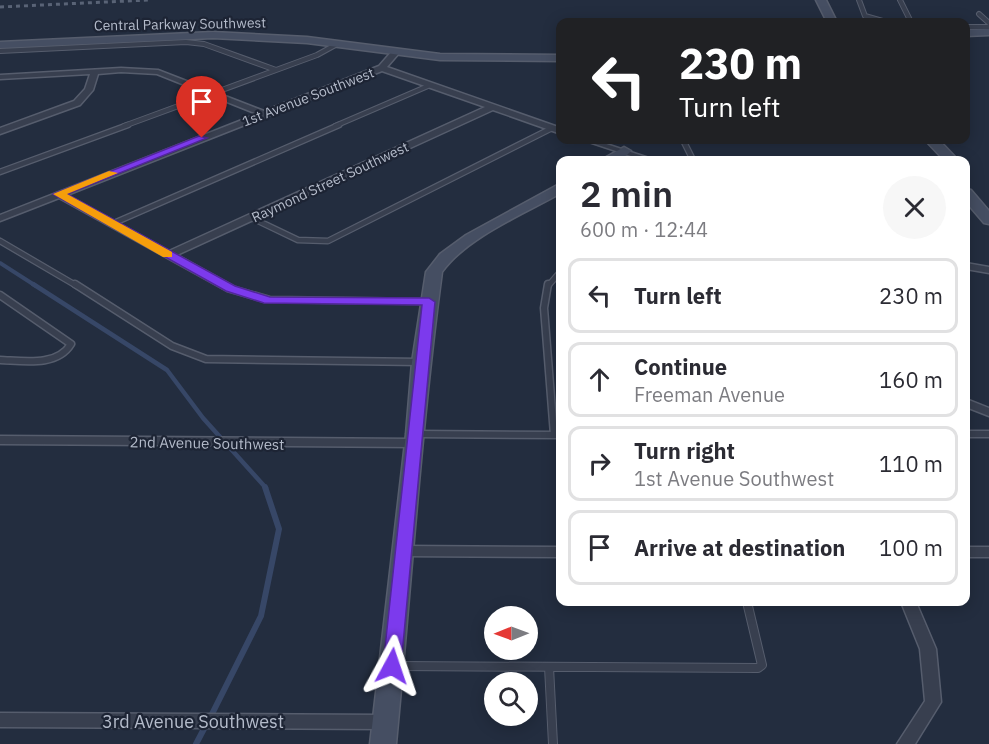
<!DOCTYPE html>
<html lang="en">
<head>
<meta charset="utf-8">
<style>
  body { margin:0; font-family:"IBM Plex Sans",sans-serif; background:#f7f7f7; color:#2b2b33; height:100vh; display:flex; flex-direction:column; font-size:22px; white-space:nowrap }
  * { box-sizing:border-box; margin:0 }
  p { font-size:20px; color:#7c7c81 }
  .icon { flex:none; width:33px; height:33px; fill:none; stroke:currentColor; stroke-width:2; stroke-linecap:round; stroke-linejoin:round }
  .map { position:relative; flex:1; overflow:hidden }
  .panel { position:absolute; left:556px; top:156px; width:414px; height:450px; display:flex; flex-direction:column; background:#fff; border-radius:12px; box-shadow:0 3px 15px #0003 }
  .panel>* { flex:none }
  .hud { position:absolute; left:556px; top:18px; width:414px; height:126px; border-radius:12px; box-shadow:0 3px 15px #0003; background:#202124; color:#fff; overflow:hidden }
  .needle { width:39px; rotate:269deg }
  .fabs { position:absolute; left:484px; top:606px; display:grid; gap:12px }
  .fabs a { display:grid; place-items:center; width:54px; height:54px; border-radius:50%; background:#fff; box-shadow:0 3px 15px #0003; font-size:30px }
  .pin { position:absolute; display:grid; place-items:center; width:51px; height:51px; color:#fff; margin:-62px -26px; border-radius:50% 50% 50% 0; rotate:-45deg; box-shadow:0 0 6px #0007 }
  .pin .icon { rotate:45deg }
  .me { position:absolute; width:66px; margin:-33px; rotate:5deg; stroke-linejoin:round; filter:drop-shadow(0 0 4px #0008) }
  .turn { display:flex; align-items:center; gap:21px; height:126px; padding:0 24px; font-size:27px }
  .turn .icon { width:78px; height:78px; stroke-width:2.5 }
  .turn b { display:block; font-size:42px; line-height:51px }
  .round { display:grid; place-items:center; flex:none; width:63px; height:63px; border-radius:32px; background:#f7f7f7 }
  .overview { display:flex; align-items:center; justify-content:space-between; height:102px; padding:0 24px }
  h1 { font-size:36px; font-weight:600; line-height:45px }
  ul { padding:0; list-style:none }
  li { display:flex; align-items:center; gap:18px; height:75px; margin:0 12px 9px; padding:0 12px; border:3px solid #e1e1e2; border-radius:12px }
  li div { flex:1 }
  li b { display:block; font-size:22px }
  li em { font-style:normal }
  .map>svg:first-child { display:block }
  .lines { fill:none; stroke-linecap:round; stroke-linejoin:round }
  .stream-far2 { stroke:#374767; stroke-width:4 }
  .stream-far1 { stroke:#374767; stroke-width:4.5 }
  .stream { stroke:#374767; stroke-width:6 }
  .lane-far3-casing { stroke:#565d6d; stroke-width:6 }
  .lane-far2-casing { stroke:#565d6d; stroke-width:7 }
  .lane-far1-casing { stroke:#565d6d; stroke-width:9 }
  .lane-casing { stroke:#565d6d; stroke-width:10 }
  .street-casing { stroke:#565d6d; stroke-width:3 }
  .secondary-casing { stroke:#565d6d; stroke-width:3 }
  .lane-far3 { stroke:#383f4f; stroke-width:4 }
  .lane-far2 { stroke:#383f4f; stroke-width:4.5 }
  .lane-far1 { stroke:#383f4f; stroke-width:6 }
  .lane { stroke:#383f4f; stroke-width:8 }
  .street { fill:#383f4f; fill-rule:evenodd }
  .secondary { fill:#454e62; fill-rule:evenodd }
  .rail { stroke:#596376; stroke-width:3; stroke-dasharray:4 4; stroke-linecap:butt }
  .route { fill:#7c3aed; stroke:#51269a; stroke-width:1.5 }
  .slow { fill:#f59e0b }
  .labels { text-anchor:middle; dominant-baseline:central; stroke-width:4.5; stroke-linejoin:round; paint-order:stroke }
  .far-street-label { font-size:14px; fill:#b4bbca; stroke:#1d2434 }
  .street-label { font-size:15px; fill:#b4bbca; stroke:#1d2434 }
  .near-street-label { font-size:18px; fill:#b4bbca; stroke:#1d2434 }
</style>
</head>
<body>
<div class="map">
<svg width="989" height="744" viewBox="0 0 989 744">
  <rect width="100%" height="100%" fill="#232d3f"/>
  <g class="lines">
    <path class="stream-far2" d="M0,263L36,286"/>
    <path class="stream-far1" d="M33,284L167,370L203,418L266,488"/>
    <path class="stream" d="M210,718L261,616L279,529L265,487
      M196,744L206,725"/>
    <defs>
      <path id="lane-far3" d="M859,0L865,16L886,22
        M900,0L911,22
        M979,14L989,23
        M966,27H989
        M0,51L186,42L204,44L276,70
        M124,126L317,55L337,44
        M335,126L428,86"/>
      <path id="lane-far2" d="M683,140L693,160
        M0,172L128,125
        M252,218L298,240L328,241L552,128
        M114,223L339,125
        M0,241L77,286
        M548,286L561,271"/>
      <path id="lane-far1" d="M75,284L172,346L206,359L420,362
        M548,284L544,308L554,435
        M0,295L71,344C57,367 24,361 0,360
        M416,434L561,435
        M966,434H989"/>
      <path id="lane" d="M396,666L758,668L762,665L747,602
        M549,667L553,744"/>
      <path id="street" d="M393,50L400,52L387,67L561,128V134L493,110L177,255L235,287L270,297L428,299L432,300L433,302L432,304L265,302L227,291L59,198L0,221V215L257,114L157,74L121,72L98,74L93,90L80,105L0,134V128L74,101L85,89L90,74L0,79V75L121,68L158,70L264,111L379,66ZM382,71L485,107L169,251L67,195Z
        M583,140H594L655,160H643Z
        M966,263L989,267V273L966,269Z
        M966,399L989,408V416L966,407Z
        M0,436L414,439L421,443L414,447L0,444Z
        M402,546L561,547V557L402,556L397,555L395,551L397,547Z
        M966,547H989V557H966Z
        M901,602H916L936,649L941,702L915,744H897L925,701L920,649Z
        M0,713L386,715L392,717L395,722L392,727L386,729L0,727Z"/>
      <path id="secondary" d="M816,0H826L837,22H827Z
        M989,29V35L966,36V30Z
        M213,32L307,37L440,54L561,55V61L440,60L307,43L213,38L0,48V42Z
        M925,140H939L958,160H944Z
        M624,147L631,151C623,160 613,161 601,160Z
        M561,183V193C524,214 467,237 442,272C421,429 411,587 396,744H370L406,434L412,362L426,272L440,254L466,235Z
        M966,189L971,190L989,211V224L984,223L966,202Z"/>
    </defs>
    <use href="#lane-far3" class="lane-far3-casing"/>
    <use href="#lane-far2" class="lane-far2-casing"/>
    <use href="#lane-far1" class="lane-far1-casing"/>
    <use href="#lane" class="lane-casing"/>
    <use href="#street" class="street-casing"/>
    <use href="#secondary" class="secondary-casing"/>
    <use href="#lane-far3" class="lane-far3"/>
    <use href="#lane-far2" class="lane-far2"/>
    <use href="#lane-far1" class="lane-far1"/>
    <use href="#lane" class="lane"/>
    <use href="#street" class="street"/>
    <use href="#secondary" class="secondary"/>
    <path class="rail" d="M0,7L149,0"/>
  </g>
  <path class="route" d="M199,136L207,138L67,194L235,286L270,297L429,298L435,302L401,666L399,671L392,673L386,671L383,666L422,305L264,303L226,291L53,194Z"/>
  <path class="slow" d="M109,171L118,173L67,194L172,252V257H163L53,194Z"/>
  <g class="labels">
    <g class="far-street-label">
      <text transform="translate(180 24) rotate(-1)">Central Parkway Southwest</text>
      <text transform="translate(308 97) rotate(-21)">1st Avenue Southwest</text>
      <text transform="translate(330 182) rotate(-25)">Raymond Street Southwest</text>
    </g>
    <g class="street-label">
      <text transform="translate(207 443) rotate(1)">2nd Avenue Southwest</text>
    </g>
    <g class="near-street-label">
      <text x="193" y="721">3rd Avenue Southwest</text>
    </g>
  </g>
</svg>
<div class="fabs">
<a><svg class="needle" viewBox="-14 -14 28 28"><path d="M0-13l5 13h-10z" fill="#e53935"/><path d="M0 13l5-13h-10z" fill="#7c7c81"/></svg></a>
<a><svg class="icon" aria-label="search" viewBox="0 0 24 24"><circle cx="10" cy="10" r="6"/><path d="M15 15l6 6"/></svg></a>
</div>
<div class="pin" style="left:202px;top:138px;background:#d93025"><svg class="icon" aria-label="arrive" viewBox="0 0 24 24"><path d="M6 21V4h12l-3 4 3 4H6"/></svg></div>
<svg class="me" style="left:392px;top:666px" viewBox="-20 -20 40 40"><path d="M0-17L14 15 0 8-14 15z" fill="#7c3aed" stroke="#fff" stroke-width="4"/></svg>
<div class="hud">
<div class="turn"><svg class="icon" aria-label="left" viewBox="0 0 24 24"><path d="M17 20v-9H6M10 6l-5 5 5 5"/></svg><div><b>230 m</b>Turn left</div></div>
</div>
<section class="panel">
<div class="overview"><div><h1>2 min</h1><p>600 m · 12:44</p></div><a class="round"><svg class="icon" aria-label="close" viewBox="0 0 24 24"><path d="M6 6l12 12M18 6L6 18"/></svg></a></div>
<ul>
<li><svg class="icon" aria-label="left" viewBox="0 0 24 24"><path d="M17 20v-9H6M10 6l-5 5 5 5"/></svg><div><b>Turn left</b></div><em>230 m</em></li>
<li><svg class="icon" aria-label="ahead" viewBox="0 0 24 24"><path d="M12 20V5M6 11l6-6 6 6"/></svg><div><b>Continue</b><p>Freeman Avenue</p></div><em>160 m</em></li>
<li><svg class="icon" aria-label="right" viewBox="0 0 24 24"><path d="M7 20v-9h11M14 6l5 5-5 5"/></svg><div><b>Turn right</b><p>1st Avenue Southwest</p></div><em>110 m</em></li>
<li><svg class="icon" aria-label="arrive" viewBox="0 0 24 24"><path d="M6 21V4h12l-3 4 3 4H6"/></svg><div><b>Arrive at destination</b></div><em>100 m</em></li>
</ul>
</section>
</div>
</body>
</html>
